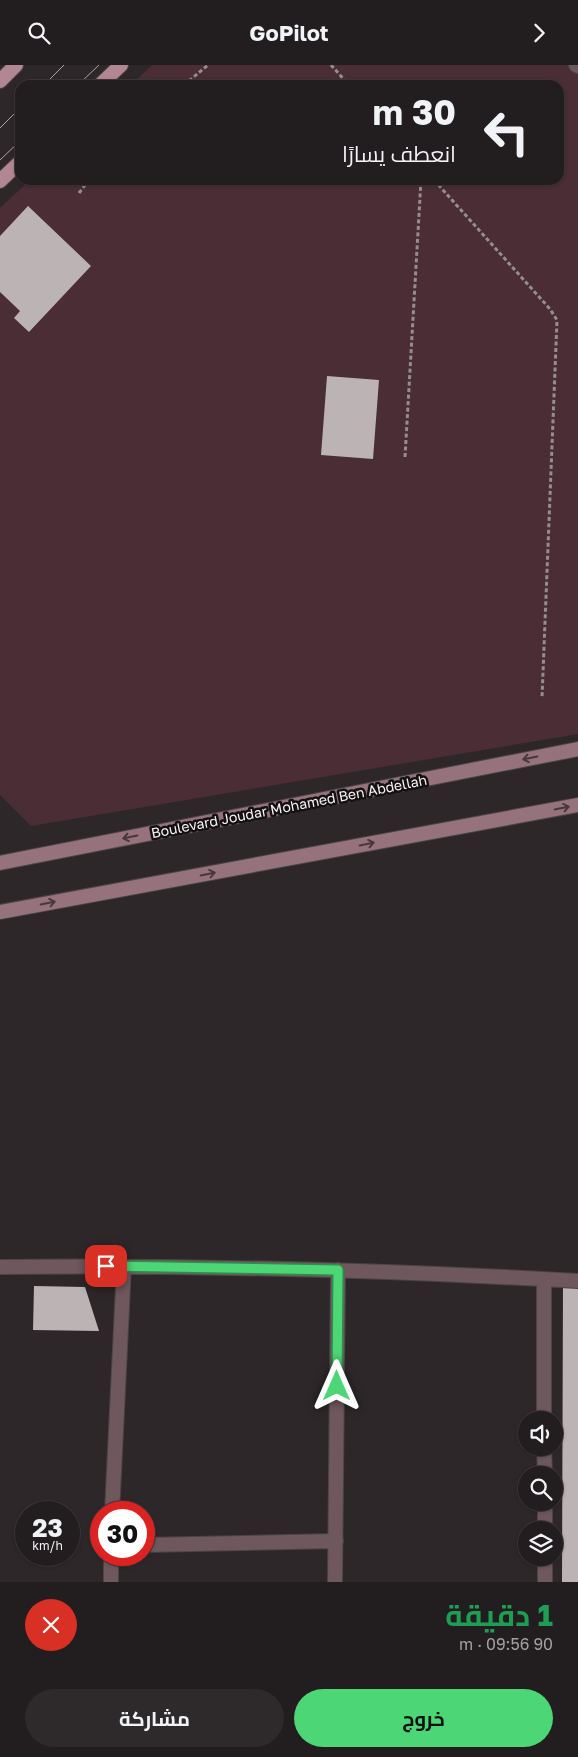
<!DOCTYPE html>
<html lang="ar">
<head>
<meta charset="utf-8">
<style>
  body { margin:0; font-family:"Golos Text",Cairo,sans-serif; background:#2e2a2c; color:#f1f3f6; direction:rtl; height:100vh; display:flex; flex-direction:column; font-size:19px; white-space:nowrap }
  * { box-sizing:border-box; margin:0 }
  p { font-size:16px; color:#a2a2a4 }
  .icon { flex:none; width:28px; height:28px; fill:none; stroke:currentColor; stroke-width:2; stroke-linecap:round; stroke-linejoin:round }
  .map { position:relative; height:1517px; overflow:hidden; direction:ltr }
  .details { display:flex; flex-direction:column; background:#221d1f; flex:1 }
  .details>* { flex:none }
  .banner { position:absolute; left:15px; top:15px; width:549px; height:105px; border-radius:15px; box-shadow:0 1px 4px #0004,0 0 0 1px #3f3b3d; direction:rtl; background:#221d1f; color:#f1f3f6; overflow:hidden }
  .fabs { position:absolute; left:518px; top:1346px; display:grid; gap:10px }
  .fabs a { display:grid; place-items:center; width:45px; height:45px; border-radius:50%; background:#221d1f; box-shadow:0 1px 4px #0004,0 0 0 1px #3f3b3d; font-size:25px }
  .speed { position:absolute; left:15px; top:1436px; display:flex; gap:10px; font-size:25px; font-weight:700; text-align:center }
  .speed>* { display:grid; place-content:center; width:65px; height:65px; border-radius:50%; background:#221d1f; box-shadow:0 1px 4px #0004,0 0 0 1px #3f3b3d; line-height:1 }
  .speed small { font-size:12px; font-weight:400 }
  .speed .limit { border:8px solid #d22; background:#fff; color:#111 }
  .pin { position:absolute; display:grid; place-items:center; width:42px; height:42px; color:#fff; margin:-21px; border-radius:10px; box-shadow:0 2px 8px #0006 }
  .me { position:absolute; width:55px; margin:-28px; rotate:0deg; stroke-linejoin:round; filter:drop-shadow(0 0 4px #0008) }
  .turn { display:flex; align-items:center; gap:18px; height:105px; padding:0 25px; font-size:22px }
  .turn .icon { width:65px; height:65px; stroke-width:2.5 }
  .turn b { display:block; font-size:35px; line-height:42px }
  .round { display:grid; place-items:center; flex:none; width:52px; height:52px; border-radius:26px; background:#2e2a2c }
  .overview { display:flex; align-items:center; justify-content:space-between; height:85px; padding:0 25px }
  h1 { font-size:30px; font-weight:700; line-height:38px; color:#1e9e55 }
  .primary-button { display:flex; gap:10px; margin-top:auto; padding:10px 25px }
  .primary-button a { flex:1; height:58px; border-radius:30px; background:#4cd676; color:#111; font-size:20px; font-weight:700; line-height:58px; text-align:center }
  .primary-button a+a { background:#2e2a2c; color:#f1f3f6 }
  header { display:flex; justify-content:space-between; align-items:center; height:65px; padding:0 25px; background:#221d1f; font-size:22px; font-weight:700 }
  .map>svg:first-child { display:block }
  .green { fill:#4a2d35 }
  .building { fill:#bcb3b5 }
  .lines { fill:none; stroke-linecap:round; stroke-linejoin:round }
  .minor-casing { stroke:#4a4445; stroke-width:16 }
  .secondary-casing { stroke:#4a4445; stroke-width:16 }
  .primary-casing { stroke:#4a4445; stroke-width:16 }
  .path { stroke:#948e8f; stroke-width:3; stroke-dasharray:4 2.5; stroke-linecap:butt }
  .minor { stroke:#6e585e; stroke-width:14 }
  .secondary { stroke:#95727c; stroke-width:14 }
  .primary { stroke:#b38693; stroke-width:14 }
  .tram { stroke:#aba5a6; stroke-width:1 }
  .oneway { stroke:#48383c }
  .route-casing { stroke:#318b4d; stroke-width:12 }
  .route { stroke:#4cd676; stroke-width:9 }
  .labels { text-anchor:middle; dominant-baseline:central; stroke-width:5; stroke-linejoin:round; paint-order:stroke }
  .street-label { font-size:14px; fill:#f8f3f4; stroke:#141112 }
</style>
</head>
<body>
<header><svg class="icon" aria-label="forward" viewBox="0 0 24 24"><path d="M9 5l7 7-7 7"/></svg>GoPilot<svg class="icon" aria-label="search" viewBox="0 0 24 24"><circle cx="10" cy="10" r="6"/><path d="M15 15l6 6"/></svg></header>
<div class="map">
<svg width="578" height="1517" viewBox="0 0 578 1517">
  <rect width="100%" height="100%" fill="#2e2729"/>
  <path class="green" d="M152,0H574L578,3V669L31,761L0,730V143L30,115H559V20H131Z"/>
  <path class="building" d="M28,141L91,201L29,267L14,253L20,246L0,227V171Z
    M327,311L379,315L373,394L321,390Z
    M563,1218L578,1219V1517H562Z
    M34,1221L85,1222L99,1266L33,1265Z"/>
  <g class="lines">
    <defs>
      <path id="minor" d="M576,0L578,1
        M0,1202C193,1200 385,1205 578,1216
        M544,1214V1355
        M544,1382L545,1410
        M545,1438V1465
        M112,1448L124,1201
        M144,1480L336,1476
        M545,1492V1517
        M111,1517V1490
        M335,1517L338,1205"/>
      <path id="secondary" d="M0,798L578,684
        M0,847L578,740"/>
      <path id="primary" d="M0,16L16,0
        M100,20L121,0
        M0,116L20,97"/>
    </defs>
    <use href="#minor" class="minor-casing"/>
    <use href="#secondary" class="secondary-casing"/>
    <use href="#primary" class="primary-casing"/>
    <path class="path" d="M331,0L349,20
      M184,20L208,0
      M434,115L550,244L557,255L542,633
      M79,128L89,115
      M405,392L421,115"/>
    <use href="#minor" class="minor"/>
    <use href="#secondary" class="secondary"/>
    <use href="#primary" class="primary"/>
    <path class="tram" d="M44,20L64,0
      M78,20L99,0
      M0,63L20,43
      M0,95L20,76"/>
  </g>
  <defs><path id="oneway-shaft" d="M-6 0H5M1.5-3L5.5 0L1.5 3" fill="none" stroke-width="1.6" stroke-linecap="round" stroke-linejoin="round" transform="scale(1.25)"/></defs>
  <g class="oneway">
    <use href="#oneway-shaft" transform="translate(530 693) rotate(169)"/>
    <use href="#oneway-shaft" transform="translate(562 743) rotate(-11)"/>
    <use href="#oneway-shaft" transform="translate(130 772) rotate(169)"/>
    <use href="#oneway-shaft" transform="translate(367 779) rotate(-11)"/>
    <use href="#oneway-shaft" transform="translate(208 809) rotate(-11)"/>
    <use href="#oneway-shaft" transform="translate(48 838) rotate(-11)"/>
  </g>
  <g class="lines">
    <defs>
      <path id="route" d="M106,1201L338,1205L337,1321"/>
    </defs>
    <use href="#route" class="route-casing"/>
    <use href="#route" class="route"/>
  </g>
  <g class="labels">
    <g class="street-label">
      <text transform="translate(289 741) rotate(-11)">Boulevard Joudar Mohamed Ben Abdellah</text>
    </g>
  </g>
</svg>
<div class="fabs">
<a><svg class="icon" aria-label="sound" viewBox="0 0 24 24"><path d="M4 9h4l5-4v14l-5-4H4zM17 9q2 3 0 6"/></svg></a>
<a><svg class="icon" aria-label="search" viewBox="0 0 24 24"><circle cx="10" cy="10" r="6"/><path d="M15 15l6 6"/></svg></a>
<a><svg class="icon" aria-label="layers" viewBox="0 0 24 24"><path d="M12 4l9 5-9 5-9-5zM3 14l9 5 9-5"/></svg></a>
</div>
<div class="speed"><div>23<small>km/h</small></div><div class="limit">30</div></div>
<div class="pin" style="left:106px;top:1201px;background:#d93025"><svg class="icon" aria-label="arrive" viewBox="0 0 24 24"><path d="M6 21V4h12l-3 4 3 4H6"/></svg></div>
<svg class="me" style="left:337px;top:1321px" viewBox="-20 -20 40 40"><path d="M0-17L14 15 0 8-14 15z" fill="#4cd676" stroke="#fff" stroke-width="4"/></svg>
<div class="banner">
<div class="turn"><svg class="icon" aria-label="left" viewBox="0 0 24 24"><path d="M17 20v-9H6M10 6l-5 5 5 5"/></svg><div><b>30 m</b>انعطف يسارًا</div></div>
</div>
</div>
<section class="details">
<div class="overview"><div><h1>1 دقيقة</h1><p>90 m · 09:56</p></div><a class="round" style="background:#d93025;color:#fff"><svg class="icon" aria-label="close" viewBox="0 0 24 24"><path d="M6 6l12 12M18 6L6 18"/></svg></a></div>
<div class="primary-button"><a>خروج</a><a>مشاركة</a></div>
</section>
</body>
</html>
